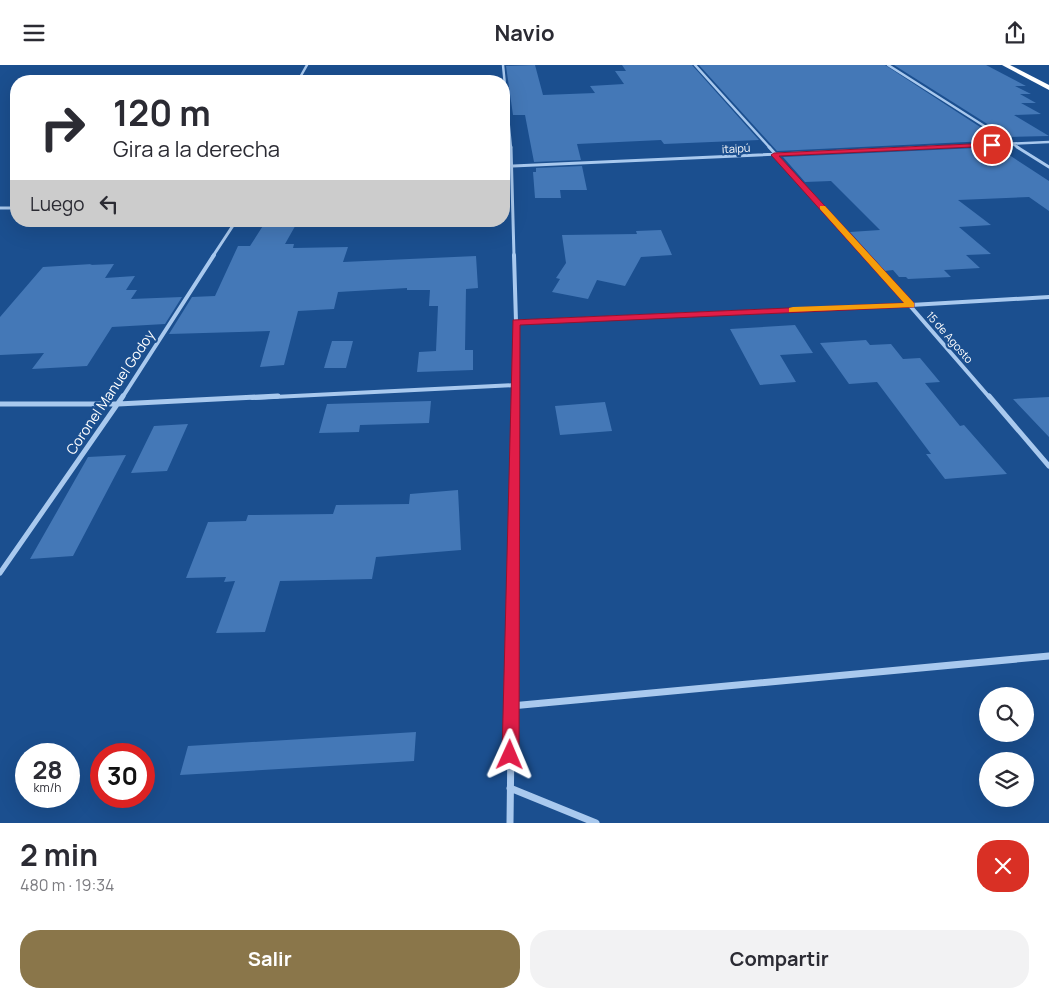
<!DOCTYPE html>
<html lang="es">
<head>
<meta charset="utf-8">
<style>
  body { margin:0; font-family:Manrope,sans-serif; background:#f2f2f3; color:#2b2b33; height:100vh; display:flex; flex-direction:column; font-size:19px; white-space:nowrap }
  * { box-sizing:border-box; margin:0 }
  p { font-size:16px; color:#7c7c81 }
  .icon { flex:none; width:28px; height:28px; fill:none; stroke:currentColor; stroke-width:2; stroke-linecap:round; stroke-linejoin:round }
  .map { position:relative; height:758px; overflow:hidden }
  .sheet { display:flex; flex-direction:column; background:#fff; flex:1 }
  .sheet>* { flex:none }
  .hud { position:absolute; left:10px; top:10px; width:500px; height:152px; border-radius:20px; box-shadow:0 5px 20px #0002; background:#fff; color:#2b2b33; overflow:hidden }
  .fabs { position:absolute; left:979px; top:622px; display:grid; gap:10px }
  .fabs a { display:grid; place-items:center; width:55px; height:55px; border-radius:50%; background:#fff; box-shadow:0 5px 20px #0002; font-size:25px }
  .speed { position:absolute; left:15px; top:678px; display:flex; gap:10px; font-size:25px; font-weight:700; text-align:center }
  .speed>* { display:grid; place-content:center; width:65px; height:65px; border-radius:50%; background:#fff; box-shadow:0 5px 20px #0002; line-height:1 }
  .speed small { font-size:12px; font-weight:400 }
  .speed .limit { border:8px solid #d22; background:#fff; color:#111 }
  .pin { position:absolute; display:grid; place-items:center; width:42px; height:42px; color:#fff; margin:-21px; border:2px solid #fff; border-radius:50%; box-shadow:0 1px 5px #0007 }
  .me { position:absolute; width:55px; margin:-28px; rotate:1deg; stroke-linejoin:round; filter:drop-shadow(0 0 4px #0008) }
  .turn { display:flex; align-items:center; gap:18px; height:105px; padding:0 20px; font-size:22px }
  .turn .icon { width:65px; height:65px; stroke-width:2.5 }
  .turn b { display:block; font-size:35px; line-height:42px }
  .then { display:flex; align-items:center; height:48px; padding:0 20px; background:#0003; gap:10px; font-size:19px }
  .round { display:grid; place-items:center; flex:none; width:52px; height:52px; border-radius:20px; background:#f2f2f3 }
  .headline { display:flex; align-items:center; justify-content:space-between; height:85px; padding:0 20px }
  h1 { font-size:30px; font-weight:700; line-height:38px }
  .action { display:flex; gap:10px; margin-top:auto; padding:10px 20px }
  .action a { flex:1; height:58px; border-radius:20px; background:#8a764a; color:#fff; font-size:20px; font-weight:700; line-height:58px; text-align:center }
  .action a+a { background:#f2f2f3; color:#2b2b33 }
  header { display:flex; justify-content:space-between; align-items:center; height:65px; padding:0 20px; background:#fff; font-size:22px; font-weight:700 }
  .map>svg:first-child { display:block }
  .building { fill:#4478b7 }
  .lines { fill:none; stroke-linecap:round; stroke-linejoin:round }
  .street-far4 { stroke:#a9c9ee; stroke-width:2.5 }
  .street-far3 { stroke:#a9c9ee; stroke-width:3 }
  .street-far2 { stroke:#a9c9ee; stroke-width:4 }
  .street-far1 { stroke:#a9c9ee; stroke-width:5 }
  .street { stroke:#a9c9ee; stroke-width:7 }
  .highway { fill:#fff; fill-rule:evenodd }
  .route { fill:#e11d48; stroke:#92132f }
  .slow { fill:#f59e0b }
  .labels { text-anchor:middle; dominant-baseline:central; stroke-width:4.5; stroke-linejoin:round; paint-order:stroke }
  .far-street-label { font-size:11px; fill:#fff; stroke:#1b4f8f }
  .street-label { font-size:14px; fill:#fff; stroke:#1b4f8f }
</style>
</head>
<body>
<header><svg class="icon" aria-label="menu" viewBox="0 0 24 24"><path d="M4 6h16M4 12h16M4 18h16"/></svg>Navio<svg class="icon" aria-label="share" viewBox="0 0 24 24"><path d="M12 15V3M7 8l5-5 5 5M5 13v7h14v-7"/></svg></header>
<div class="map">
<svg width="1049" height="758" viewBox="0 0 1049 758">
  <rect width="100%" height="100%" fill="#1b4f8f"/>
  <path class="building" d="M535,0L543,30L595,28L590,21L624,19L615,6H626L622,0H692L759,75L664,79L661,75L577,79L581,95L534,97L525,50H513L506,1Z
    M699,0H885L997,73H983L988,76L777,86Z
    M894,0H986L1026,21H1015L1031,29H1020L1036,38H1021L1041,49L1014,50L1049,71L1008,72Z
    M997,82L1049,116V146L1029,132L958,135L991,160L959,162L991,189L966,190L980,203L944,205L951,212L908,214L906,212H899L893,205L885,206L850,167L880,165L831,116L805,117L783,92Z
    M582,101L587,125H560L561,133H535L533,107H536V103Z
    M266,156H298L285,179H294L293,183L348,182L343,197L476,191L478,223L466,224L465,285H473V305L417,307L419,287L436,286L438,241H429L430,225H407V223L338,227L334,244L298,246L284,300L260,302L270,266L169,269L192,232L215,231L238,181H250Z
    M661,165L672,190L641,192L625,221L597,215L588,234L552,227L560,214L556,213L566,198L562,170L637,169L636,166Z
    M92,199L90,200L114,199L105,213L135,211L126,225H137L131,234L182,232L165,259L112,262L87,301L32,304L44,288L0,290V252L43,202Z
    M795,260L813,288L780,290L796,317L760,320L730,264Z
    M866,275L870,280L891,279L903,294L920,293L940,317L925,318L960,361L964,360L1007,409L945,414L926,389H931L877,317L849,319L820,278Z
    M332,276H353L346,303H324Z
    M1049,332V372L1013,334Z
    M431,336L429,358L360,360L359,367L319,368L327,339Z
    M605,337L612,366L560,370L555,341Z
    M188,359L167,406L131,408L154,361Z
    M126,390L73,491L30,494L88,392Z
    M458,425L461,485L376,492L372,514L280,516L265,567L216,568L235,516L224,517L226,512L186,513L208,457L246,456L248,450L333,449L336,440L409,439L410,429Z
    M416,667L414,696L180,710L188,681Z"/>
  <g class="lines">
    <path class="street-far4" d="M503,0L511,83
      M695,0L770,83
      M888,0L1019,83
      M298,16L307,0
      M909,83L1049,77"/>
    <path class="street-far3" d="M511,82L514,191
      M769,82L867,191
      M1017,82L1049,102
      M513,101L936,82
      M0,143H16
      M213,191L236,156"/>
    <path class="street-far2" d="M514,190L516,257L515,333
      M866,190L990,333
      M516,257L911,240L1049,232
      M122,333L214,190
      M252,333L516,320"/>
    <path class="street-far1" d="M989,331L1049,401
      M0,339H118L278,331
      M0,508L123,331
      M513,517L515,331"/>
    <path class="street" d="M511,641L1049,591
      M510,723L596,758
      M510,758L513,516"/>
    <path class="highway" d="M1002,0H1010L1049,20V25Z"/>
  </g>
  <path class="route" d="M992,78L994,81L779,91L914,238V242L520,260L519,690L516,696L510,698L504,696L502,690L513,255L904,238L771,90L774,88Z"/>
  <path class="slow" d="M820,141H825L914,238V242L789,247V243L793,242L904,238L820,144Z"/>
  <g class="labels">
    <g class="far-street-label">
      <text transform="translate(736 83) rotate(-3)">itaipú</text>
      <text transform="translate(950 272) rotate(49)">15 de Agosto</text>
    </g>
    <g class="street-label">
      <text transform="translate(110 327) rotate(-56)">Coronel Manuel Godoy</text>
    </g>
  </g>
</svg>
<div class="fabs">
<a><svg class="icon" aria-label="search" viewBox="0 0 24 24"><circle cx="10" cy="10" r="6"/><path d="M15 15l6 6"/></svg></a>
<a><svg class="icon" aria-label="layers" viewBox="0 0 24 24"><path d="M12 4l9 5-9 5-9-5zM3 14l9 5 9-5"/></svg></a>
</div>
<div class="speed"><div>28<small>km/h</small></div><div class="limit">30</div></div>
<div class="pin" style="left:992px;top:80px;background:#d93025"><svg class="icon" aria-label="arrive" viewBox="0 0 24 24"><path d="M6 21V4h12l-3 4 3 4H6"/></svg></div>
<svg class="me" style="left:510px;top:690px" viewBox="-20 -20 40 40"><path d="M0-17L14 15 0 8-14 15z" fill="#e11d48" stroke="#fff" stroke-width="4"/></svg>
<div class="hud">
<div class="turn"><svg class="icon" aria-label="right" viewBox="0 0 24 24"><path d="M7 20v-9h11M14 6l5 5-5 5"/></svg><div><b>120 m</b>Gira a la derecha</div></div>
<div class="then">Luego<svg class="icon" aria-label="left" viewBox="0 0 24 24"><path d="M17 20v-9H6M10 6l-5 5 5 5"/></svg></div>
</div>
</div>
<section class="sheet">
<div class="headline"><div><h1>2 min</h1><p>480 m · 19:34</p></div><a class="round" style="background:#d93025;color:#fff"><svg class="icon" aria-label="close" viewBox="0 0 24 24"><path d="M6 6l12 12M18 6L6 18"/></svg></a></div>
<div class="action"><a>Salir</a><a>Compartir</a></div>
</section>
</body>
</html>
